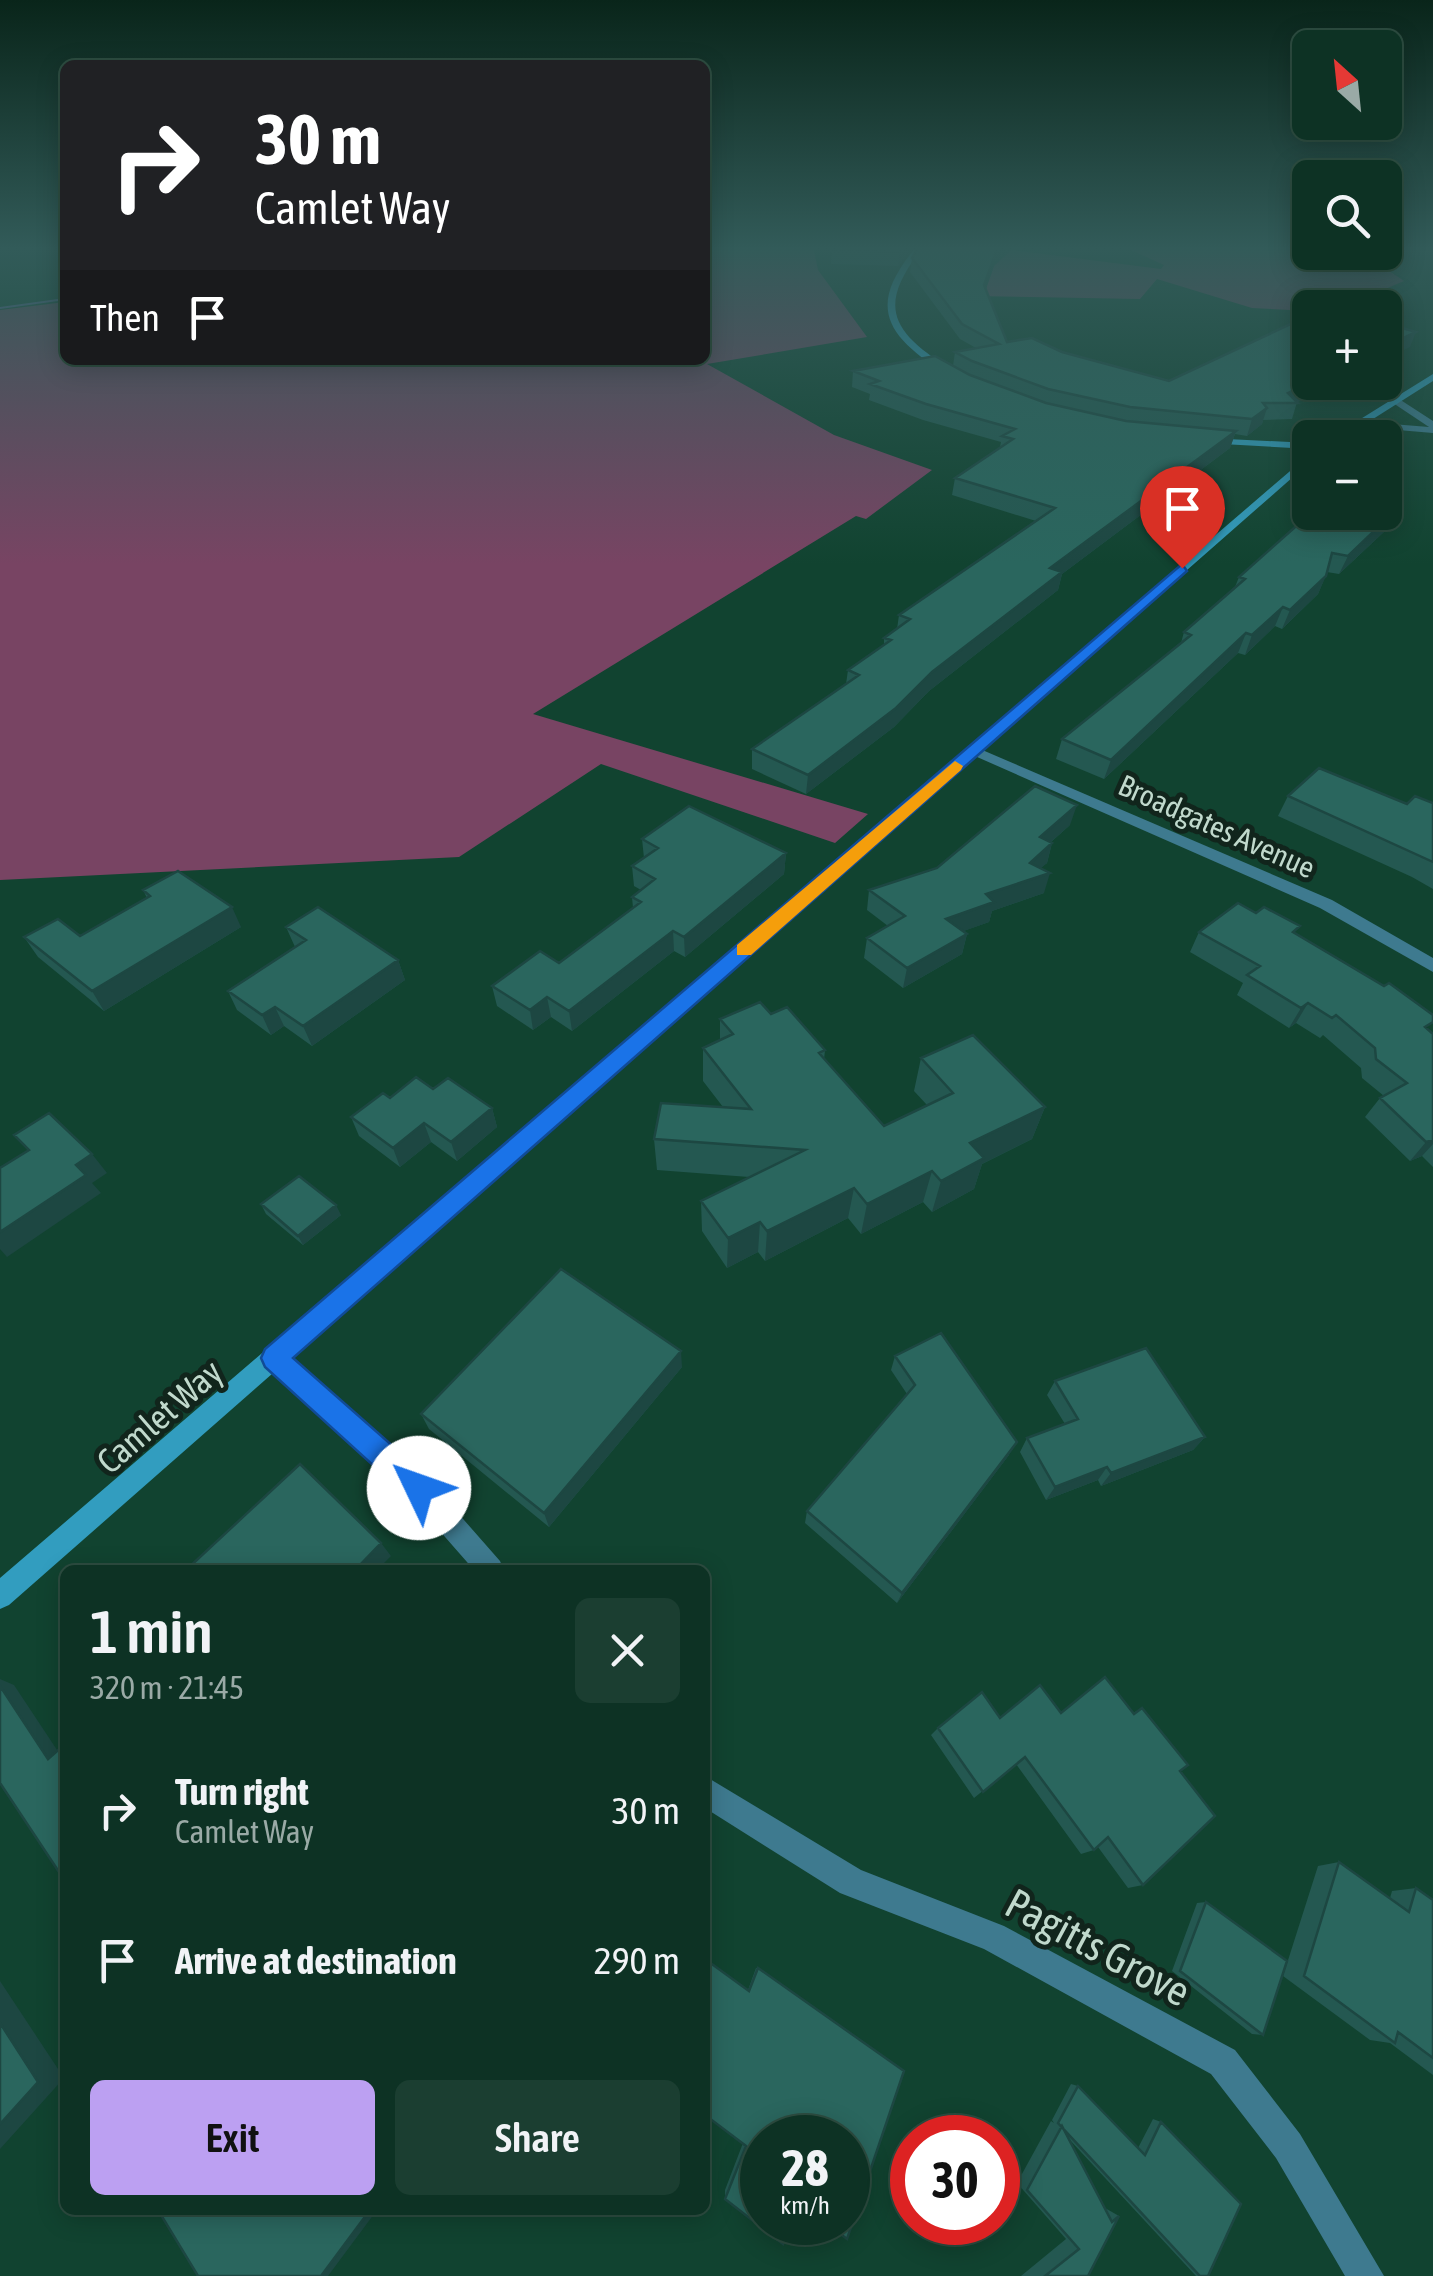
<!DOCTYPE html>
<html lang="en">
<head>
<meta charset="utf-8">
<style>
  body { margin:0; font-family:"Asap Condensed",sans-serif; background:#1b3e31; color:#f1f3f6; height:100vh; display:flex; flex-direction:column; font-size:38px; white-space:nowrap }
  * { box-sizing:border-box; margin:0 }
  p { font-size:32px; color:#9aaaa6 }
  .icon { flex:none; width:55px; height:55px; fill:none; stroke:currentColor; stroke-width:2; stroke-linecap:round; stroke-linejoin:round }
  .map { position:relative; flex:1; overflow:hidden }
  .panel { position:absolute; left:60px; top:1565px; width:650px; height:650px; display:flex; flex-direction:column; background:#0d3224; border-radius:15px; box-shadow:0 5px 25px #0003,0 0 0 2px #2d4d41 }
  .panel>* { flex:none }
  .guide { position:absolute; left:60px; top:60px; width:650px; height:305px; border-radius:15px; box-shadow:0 5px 25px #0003,0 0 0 2px #2d4d41; background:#202124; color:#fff; overflow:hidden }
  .needle { width:65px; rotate:333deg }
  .controls { position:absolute; left:1292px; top:30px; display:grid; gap:20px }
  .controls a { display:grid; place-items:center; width:110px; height:110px; border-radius:15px; background:#0d3224; box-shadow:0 5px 25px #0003,0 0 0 2px #2d4d41; font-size:50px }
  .speed { position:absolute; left:740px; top:2115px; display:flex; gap:20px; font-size:50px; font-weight:700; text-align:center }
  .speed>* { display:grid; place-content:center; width:130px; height:130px; border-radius:50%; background:#0d3224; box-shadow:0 5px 25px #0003,0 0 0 2px #2d4d41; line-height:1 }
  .speed small { font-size:25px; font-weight:400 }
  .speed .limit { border:15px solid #d22; background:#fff; color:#111 }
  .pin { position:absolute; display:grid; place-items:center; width:85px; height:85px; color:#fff; margin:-102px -42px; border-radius:50% 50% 50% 0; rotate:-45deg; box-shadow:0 0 10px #0007 }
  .pin .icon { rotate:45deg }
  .me { position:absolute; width:110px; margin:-55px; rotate:312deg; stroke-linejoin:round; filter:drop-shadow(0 0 8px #0008) }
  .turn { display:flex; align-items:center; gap:35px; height:210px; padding:0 30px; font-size:45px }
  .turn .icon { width:130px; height:130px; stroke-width:2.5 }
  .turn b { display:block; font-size:70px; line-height:85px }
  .then { display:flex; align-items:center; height:95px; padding:0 30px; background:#0003; gap:20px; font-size:38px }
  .round { display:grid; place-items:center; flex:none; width:105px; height:105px; border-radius:15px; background:#1b3e31 }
  .overview { display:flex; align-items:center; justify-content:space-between; height:170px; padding:0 30px }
  h1 { font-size:60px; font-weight:600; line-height:75px }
  .cta { display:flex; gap:20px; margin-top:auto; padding:20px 30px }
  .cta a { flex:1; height:115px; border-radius:15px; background:#bca0f2; color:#111; font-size:40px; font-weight:600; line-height:115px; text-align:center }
  .cta a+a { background:#1b3e31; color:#f1f3f6 }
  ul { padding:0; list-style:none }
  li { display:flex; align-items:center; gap:30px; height:150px; padding:0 30px }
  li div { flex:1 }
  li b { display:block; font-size:38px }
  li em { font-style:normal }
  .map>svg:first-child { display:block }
  .green { fill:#784463 }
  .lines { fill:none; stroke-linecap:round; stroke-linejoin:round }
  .stream { fill:#6564a2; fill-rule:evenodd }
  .street { fill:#3e7a8f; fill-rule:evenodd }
  .secondary { fill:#329dbf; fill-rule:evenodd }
  .wall { fill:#245851 }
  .shaded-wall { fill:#1d4742 }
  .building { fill:#2a665e; stroke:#1d4742; stroke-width:2.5 }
  .route { fill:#1a73e8; stroke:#114b97; stroke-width:2.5 }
  .slow { fill:#f59e0b }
  .labels { text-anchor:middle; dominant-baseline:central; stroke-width:10; stroke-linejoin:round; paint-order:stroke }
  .far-street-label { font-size:30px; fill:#c0d9cc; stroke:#11251c }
  .street-label { font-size:35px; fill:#c0d9cc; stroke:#11251c }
  .near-street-label { font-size:42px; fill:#c0d9cc; stroke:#11251c }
</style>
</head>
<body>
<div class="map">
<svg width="1433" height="2276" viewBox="0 0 1433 2276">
  <rect width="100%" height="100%" fill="#114330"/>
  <path class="green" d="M705,246H813L818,270L867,337L707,364L834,435L932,470L866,519L856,516L533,714L868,814L835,843L601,764L459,857L0,880V310L65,302V360H705Z
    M1122,246H1310V252C1354,253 1367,255 1404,281L1343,307L1310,308V311L1252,308L1157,279L1140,299L973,296L996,248L1161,269L1164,265Z"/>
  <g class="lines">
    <path class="stream" d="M65,298V300L0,309V307Z"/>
    <path class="street" d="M1390,397H1396L1433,421V433L1351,426L1354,421L1429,427L1390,401Z
      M973,746L1332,900L1433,958V972L1320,908L968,753L966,750Z
      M275,1347L283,1350L428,1479L500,1561L504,1570H474L410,1497L267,1366L263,1358L267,1350Z
      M705,1776L861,1870L1004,1926L1235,2050L1300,2134L1384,2276H1345L1276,2158L1211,2074L984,1949L840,1893L705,1808Z"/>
    <path class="secondary" d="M917,246H924C876,306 890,331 952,370V374H946C885,335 866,306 917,246Z
      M1433,374V381L1343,438H1330Z
      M1207,438L1310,443V449L1204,443Z
      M1310,454V462L9,1605L0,1609V1578Z"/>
  </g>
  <path class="wall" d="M913,246L898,266L831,264L832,250Z
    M1385,246H1433V249H1385Z
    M912,258L994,266L986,289L1007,342L1062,352L1169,381L1297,402L1292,419L1263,420L1262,424L1247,436L1235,434L1230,448L1062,574L1058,590L929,691L894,727L806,794L752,769V749L846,684L848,670L884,645V638L897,629L899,615L1036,521L952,495L955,478L1000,447L1001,442L923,420L869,400L870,394L852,387L853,371L953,366L955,352L976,348L960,339L910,272Z
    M1386,530L1339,574L1327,572L1318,594L1282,629L1275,626L1245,655L1238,653L1104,779L1056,759L1062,739L1181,643L1184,632L1235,587L1239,577Z
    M1288,796L1407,804L1433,803V889L1412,877L1278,816Z
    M1070,825L1051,842L1052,843L1047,863L1040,868L1044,893L992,911L989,922L963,931L967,934L962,954L903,988L864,958L867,938L888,926L867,910L869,890Z
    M642,839L786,853L784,874L685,957L674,951L572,1031L551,1017L533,1030L497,1006L492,986L559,963L633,908L632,897L641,890L634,886L632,866L644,858Z
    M143,890L241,927L104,1011L38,957L24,937L80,936L147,898Z
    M286,927L398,960L405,980L312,1046L284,1026L271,1035L237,1010L228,991L295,947Z
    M1199,932L1295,934L1433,1034V1167L1422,1156L1410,1161L1365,1117L1380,1098L1384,1096L1362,1078L1361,1068L1323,1035L1320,1038L1296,1023L1289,1028L1237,995L1243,983L1190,952Z
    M771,1014L825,1050L824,1060L884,1126L927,1105L914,1091L921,1058L1045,1107L1032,1139L982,1164L974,1189L932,1212L923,1202L861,1234L848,1218L765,1261L758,1252L727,1268L702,1231L701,1201L749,1177L657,1170L654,1139L723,1107L703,1081V1048L720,1040V1019Z
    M433,1089L492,1108L497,1127L457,1161L431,1142L400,1167L359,1136L351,1117L390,1098Z
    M261,1204L341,1215L303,1245L266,1214Z
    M895,1356L1009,1455L897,1603L805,1523L807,1511L907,1394L891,1370Z
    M682,1367L549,1527L429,1429L421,1414Z
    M1055,1381L1205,1437L1193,1450L1101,1486L1098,1480L1046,1500L1020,1452L1027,1438L1065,1424L1047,1395Z
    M1142,1708L1180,1771L1143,1885L1128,1888L1098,1847L1094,1850L1081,1854L1016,1764L974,1798L931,1735L938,1728L1000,1718L1061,1713H1133Z
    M1339,1862L1390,1898L1392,1891L1416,1888L1433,1900V2075L1390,2043L1370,2040L1283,1976L1318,1866Z
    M1206,1902L1263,2035L1252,2034L1172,1971L1197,1903Z
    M756,1968H758L848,2138L725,2199V2190L743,2143L748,1990Z
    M1071,2084L1078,2086L1138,2148L1153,2119L1161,2122L1208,2276H1196L1068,2138L1105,2208L1119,2216L1088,2276H1021L1066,2239L1017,2183L1051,2121L1054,2123L1052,2120Z"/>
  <path class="shaded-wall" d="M905,246H913L898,266L900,252Z
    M1003,246H1016L994,266L982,300L984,285L996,252Z
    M1416,332L1410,347L1385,359V347Z
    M1310,382H1338L1296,403L1288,393Z
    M1267,408L1262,424L1247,436L1252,419Z
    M1236,431L1230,448L1062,574L1058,590L929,691L894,727L806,794L808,775L932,672L1050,568Z
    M1394,512L1386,530L1339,574L1348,556Z
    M1326,576L1318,594L1282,629L1290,610Z
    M1283,607L1275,626L1245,655L1252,635Z
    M1246,633L1238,653L1104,779L1111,760Z
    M1077,805L1070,825L1034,857L1040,837Z
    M1052,843L1047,863L1026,881L1050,873L1044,893L992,911L989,922L942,939L946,919L986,894L1030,863Z
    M786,853L784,874L685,957L684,937Z
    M232,907L241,927L104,1011L92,991Z
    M673,931L674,951L572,1031L569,1011Z
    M967,934L962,954L903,988L907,968Z
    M398,960L405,980L312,1046L303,1026Z
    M547,997L551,1017L533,1030L530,1010Z
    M1308,1003L1296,1023L1289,1028L1301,1008Z
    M275,1007L284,1026L271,1035L262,1015Z
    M1045,1107L1032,1139L982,1164L974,1189L932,1212L941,1181L970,1143Z
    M492,1108L497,1127L457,1161L451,1142Z
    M424,1123L431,1142L400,1167L393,1148Z
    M1433,1140V1144L1422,1156L1410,1161L1426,1142Z
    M92,1154L107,1173L92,1183L101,1193L7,1257L0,1249V1232L76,1165Z
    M932,1171L923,1202L861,1234L867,1204Z
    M854,1188L848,1218L765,1261L767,1231Z
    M336,1205L341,1215L303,1245L298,1236Z
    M760,1222L758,1252L727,1268L728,1238Z
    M681,1351L682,1367L549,1527L544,1513Z
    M1205,1437L1193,1450L1101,1486L1111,1473Z
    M1017,1442L1009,1455L897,1603L902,1593Z
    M1107,1467L1098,1480L1046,1500L1055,1487Z
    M381,1543L391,1556L377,1570H355Z
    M0,1679L14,1685L65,1762L48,1759L0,1686Z
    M0,1981L64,2078L0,2149Z
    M370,2210H377L328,2276H321Z"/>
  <path class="building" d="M838,246H905L900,252L832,250Z
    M919,246H1003L996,252L984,285L1007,342L1032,338L1062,352L1169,381L1310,315V382L1288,393L1298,403H1263L1267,408L1252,419L1130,407L1048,389L972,361L955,352L999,344L962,324L912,258Z
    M1385,323L1416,332L1385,347Z
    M935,356L970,375L1046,403L1126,421L1236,431L1050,568L1062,572L932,672L896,708L808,775L752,749L859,675L848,670L891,640L884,638L910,619L899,615L1055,508L955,478L1013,439L1002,436L1015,429L926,404L870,384L879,381L853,371Z
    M1385,487L1394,512L1348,556L1332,553L1326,576L1290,610L1283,607L1252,635L1246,633L1111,760L1062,739L1191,635L1184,632L1245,579L1239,577L1312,512H1385Z
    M1319,768L1407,804L1415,796L1433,803V862L1288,796Z
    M1035,786L1077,805L1040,837L1052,843L1030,863L1050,873L986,894L994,902L946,919L967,934L907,968L867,938L905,916L869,890L937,868Z
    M689,806L786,853L684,937L673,931L569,1011L547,997L530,1010L492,986L540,951L559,963L641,902L632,897L655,879L632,866L658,848L642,839Z
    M178,871L232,907L92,991L24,937L58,919L80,936L150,896L143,890Z
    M1238,903L1256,913L1264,907L1300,926L1293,932L1384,986L1389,983L1433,1015V1022L1425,1027L1433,1034V1140L1426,1142L1380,1098L1407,1083L1376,1059L1375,1048L1336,1015L1332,1018L1308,1003L1301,1008L1247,975L1260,966L1199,932Z
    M318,907L398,960L303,1026L275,1007L262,1015L228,991L306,940L286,927Z
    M760,1002L771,1014L787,1007L825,1050L819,1053L884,1126L953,1093L921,1058L973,1035L1045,1107L970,1143L984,1158L941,1181L932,1171L867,1204L854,1188L767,1231L760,1222L728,1238L701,1201L805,1150L654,1139L661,1103L751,1109L703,1048L733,1034L720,1019Z
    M416,1077L433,1089L448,1078L492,1108L451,1142L424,1123L393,1148L351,1117L383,1093L390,1098Z
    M49,1113L92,1154L76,1165L86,1175L0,1232V1168L29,1150L14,1135Z
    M299,1176L336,1205L298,1236L261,1204Z
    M561,1269L681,1351L544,1513L421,1414Z
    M941,1333L1017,1442L902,1593L807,1511L915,1385L895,1356Z
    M1146,1348L1205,1437L1111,1473L1107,1467L1055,1487L1027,1438L1078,1419L1055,1381Z
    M300,1464L381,1543L355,1570H186Z
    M1105,1677L1134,1714L1142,1708L1188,1765L1180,1771L1215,1816L1143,1885L1108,1837L1094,1850L1025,1757L983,1792L938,1728L982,1692L1000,1718L1040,1685L1061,1713Z
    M0,1686L48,1759L65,1744V1881L0,1783Z
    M1339,1862L1409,1912L1416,1888L1433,1900V2058L1398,2032L1395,2043L1304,1976Z
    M1206,1902L1287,1961L1263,2035L1180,1971Z
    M705,1959L749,1991L758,1968L904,2071L847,2239L825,2222H848V2138H762V2222H792L783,2244L725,2199L746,2146L705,2115Z
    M0,2023L38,2082L0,2124Z
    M1078,2086L1145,2155L1161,2122L1241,2204L1208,2276H1200L1058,2123Z
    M1062,2126L1112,2222L1119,2216L1088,2276H1045L1079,2249L1027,2190Z
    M166,2210H370L321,2276H198L161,2215Z"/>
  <linearGradient id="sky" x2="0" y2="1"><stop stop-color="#09251a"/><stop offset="0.44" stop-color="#325b59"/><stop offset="1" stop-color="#325b59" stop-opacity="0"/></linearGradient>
  <rect width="1433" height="564" fill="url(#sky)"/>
  <path class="route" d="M1182,564L1187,571L293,1358L429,1478L433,1488L429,1498L419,1502L409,1498L265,1367L261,1358L265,1349Z"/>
  <path class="slow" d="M955,761L963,766L961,770L751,955H737V945Z"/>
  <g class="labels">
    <g class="far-street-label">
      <text transform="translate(1217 826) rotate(24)">Broadgates Avenue</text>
    </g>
    <g class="street-label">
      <text transform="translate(159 1416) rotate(-41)">Camlet Way</text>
    </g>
    <g class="near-street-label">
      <text transform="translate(1098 1947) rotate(28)">Pagitts Grove</text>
    </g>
  </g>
</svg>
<div class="controls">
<a><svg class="needle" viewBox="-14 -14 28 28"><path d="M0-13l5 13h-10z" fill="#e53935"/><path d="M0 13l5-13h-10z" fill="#9aaaa6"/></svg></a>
<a><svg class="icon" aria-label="search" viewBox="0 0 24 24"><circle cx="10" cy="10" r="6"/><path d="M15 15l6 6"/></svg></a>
<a>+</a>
<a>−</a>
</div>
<div class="speed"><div>28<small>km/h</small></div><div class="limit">30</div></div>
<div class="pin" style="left:1182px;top:568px;background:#d93025"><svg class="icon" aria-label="arrive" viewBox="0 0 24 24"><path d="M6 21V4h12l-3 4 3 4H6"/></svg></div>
<svg class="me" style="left:419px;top:1488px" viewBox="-20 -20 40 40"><circle r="19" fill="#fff"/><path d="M0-13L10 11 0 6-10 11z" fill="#1a73e8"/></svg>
<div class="guide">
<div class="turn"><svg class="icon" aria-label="right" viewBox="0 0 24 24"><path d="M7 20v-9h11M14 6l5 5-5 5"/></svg><div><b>30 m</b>Camlet Way</div></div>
<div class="then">Then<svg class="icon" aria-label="arrive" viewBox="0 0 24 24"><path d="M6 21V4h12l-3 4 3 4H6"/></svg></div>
</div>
<section class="panel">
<div class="overview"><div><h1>1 min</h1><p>320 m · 21:45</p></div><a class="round"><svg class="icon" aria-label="close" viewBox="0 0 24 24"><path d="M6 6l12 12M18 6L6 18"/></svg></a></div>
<ul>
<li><svg class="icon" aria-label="right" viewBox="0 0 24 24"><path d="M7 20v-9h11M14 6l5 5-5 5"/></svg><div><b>Turn right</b><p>Camlet Way</p></div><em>30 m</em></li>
<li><svg class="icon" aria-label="arrive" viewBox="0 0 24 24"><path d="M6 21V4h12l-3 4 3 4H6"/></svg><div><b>Arrive at destination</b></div><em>290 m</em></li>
</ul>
<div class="cta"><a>Exit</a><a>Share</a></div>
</section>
</div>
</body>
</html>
